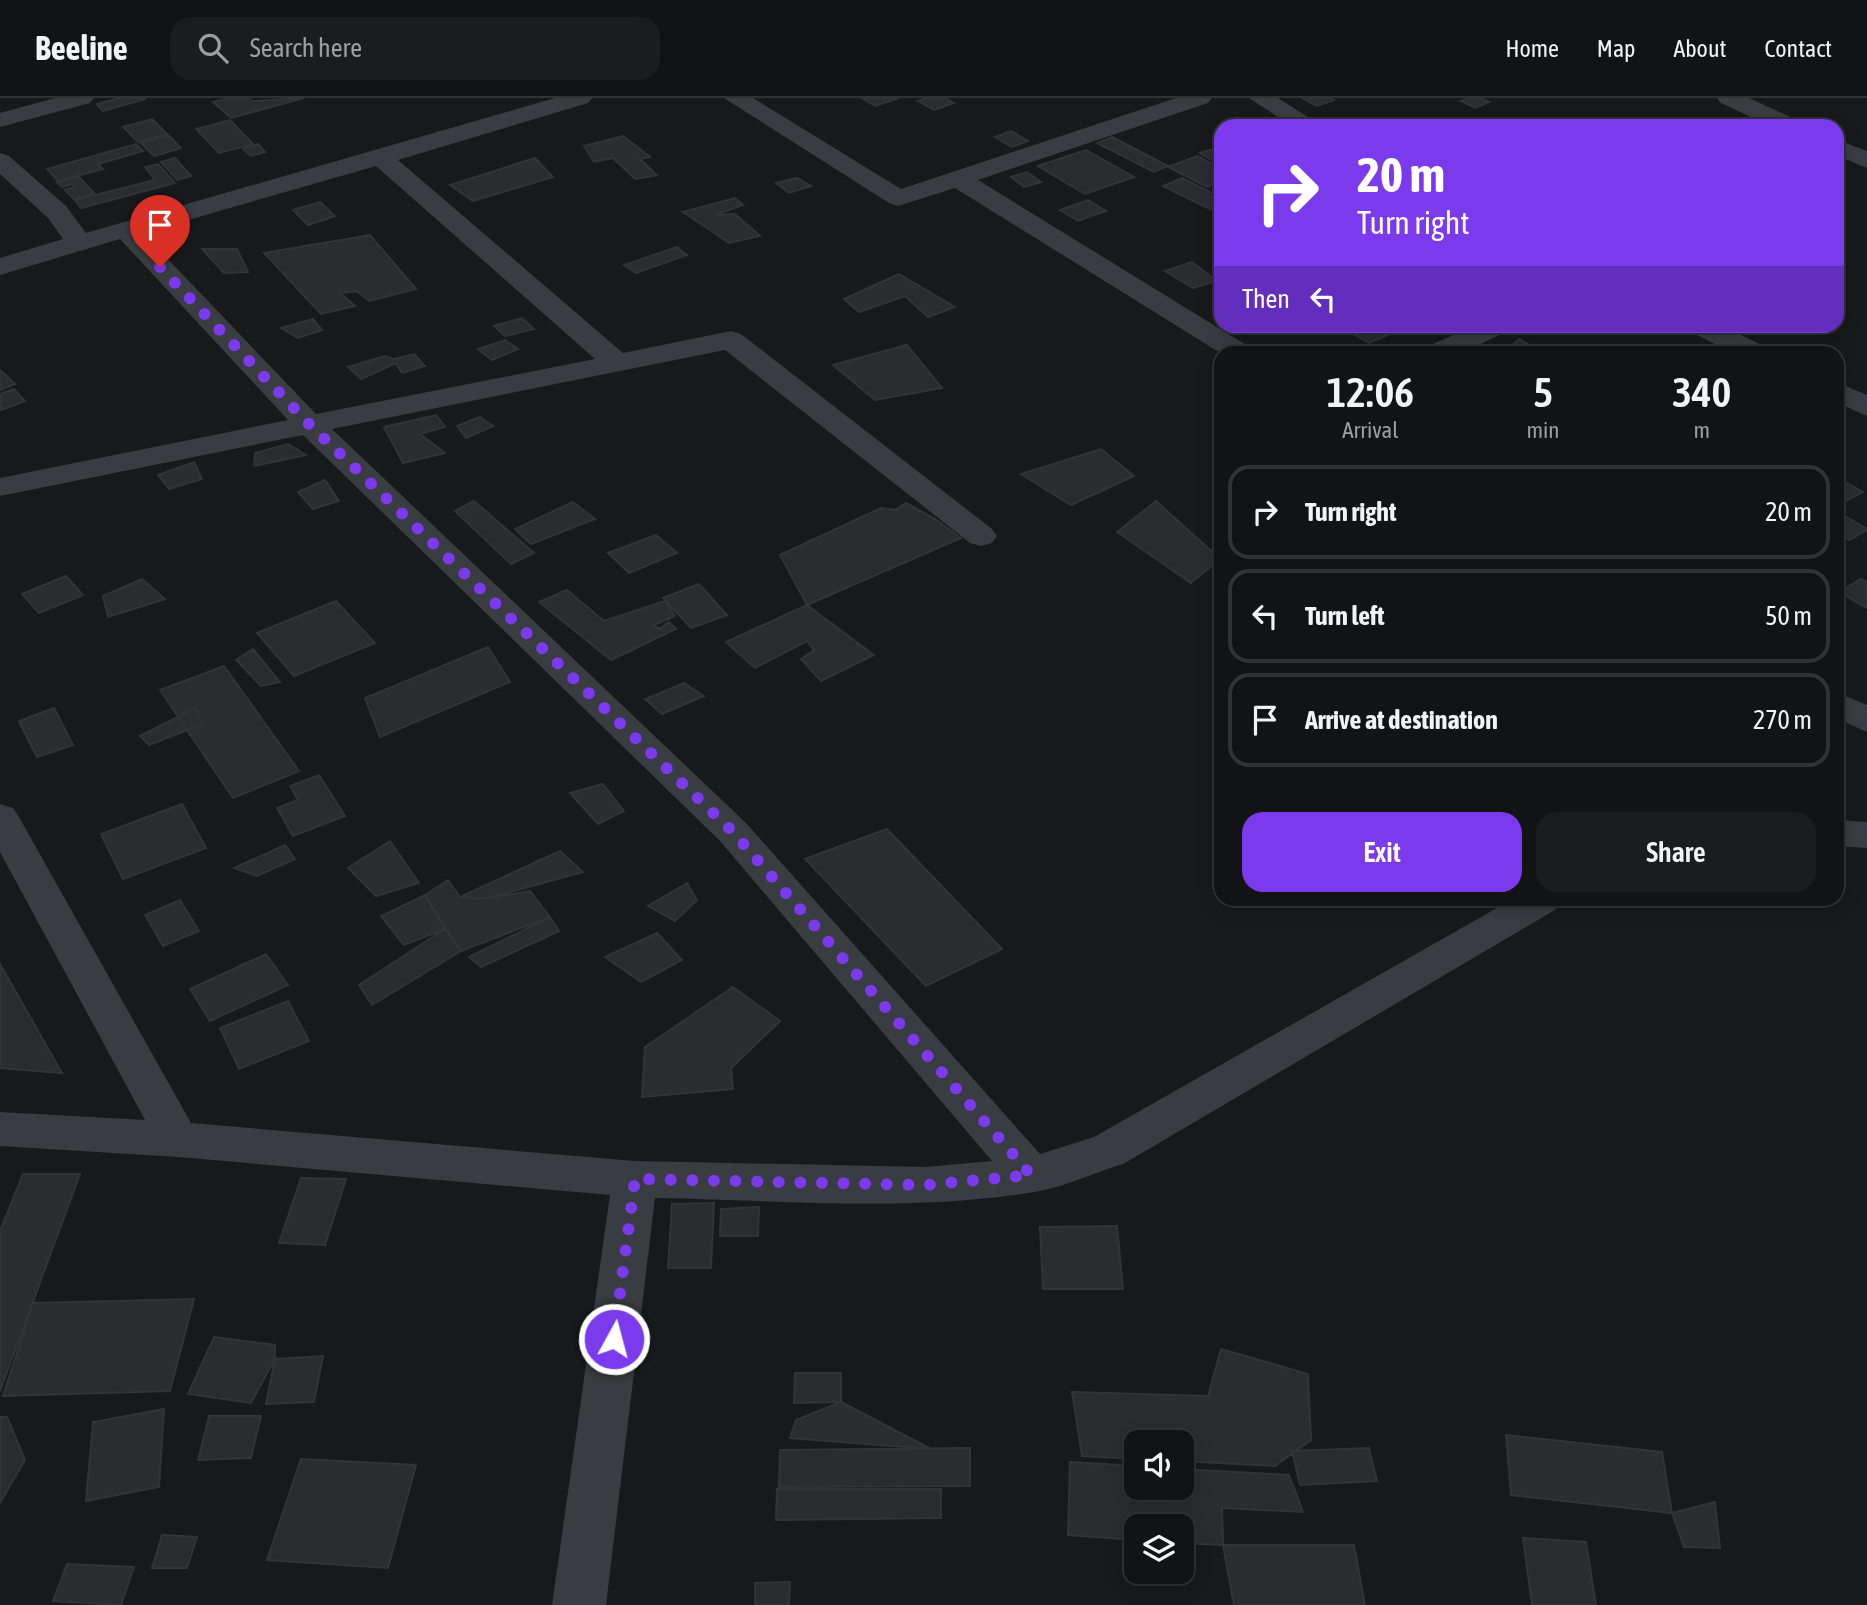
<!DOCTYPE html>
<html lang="en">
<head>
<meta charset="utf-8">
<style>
  body { margin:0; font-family:"Asap Condensed",sans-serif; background:#1b1c1d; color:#f1f3f6; height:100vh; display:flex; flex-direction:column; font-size:26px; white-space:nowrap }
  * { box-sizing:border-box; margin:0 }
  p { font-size:23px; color:#9c9ea0 }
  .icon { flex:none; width:38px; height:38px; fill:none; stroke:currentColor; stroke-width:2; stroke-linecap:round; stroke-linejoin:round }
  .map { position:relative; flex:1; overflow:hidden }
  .details { position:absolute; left:1214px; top:248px; width:630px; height:560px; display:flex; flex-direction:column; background:#121314; border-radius:21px; box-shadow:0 4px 18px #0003,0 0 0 2px #313234 }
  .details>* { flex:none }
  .top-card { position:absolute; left:1214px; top:21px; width:630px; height:214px; border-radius:21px; box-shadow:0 4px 18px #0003,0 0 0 2px #313234; background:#7c3aed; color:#fff; overflow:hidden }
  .tools { position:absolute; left:1124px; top:1332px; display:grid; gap:14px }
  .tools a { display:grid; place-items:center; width:70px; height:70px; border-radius:14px; background:#121314; box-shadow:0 4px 18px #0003,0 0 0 2px #313234; font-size:35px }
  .pin { position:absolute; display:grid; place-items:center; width:60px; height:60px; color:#fff; margin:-72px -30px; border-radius:50% 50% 50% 0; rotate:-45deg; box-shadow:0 0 7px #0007 }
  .pin .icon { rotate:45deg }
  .me { position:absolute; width:77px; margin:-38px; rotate:7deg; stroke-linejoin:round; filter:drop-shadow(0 0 5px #0008) }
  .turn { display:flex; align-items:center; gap:24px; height:147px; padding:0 28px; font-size:32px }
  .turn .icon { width:91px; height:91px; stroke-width:2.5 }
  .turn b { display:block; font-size:49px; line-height:60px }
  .then { display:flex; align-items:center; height:66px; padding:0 28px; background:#0003; gap:14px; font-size:26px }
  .eta { display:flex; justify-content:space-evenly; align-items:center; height:119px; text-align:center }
  .eta b { font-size:42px; font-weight:600; line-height:49px }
  .cta { display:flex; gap:14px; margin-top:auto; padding:14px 28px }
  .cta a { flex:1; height:80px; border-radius:21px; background:#7c3aed; color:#fff; font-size:28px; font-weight:600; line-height:80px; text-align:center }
  .cta a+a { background:#1b1c1d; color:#f1f3f6 }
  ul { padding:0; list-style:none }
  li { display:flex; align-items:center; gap:21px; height:94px; margin:0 14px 10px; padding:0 14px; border:4px solid #313234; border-radius:21px }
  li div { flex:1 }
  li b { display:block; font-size:26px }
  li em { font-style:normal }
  header { display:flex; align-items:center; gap:42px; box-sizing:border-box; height:98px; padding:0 35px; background:#121314; border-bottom:2px solid #313234 }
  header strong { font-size:33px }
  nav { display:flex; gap:38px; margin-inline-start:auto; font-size:24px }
  .search { width:490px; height:63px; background:#1b1c1d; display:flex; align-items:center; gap:18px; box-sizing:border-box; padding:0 24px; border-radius:21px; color:#9c9ea0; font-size:26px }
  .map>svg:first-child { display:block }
  .building { fill:#2b2c2f; stroke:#323337; stroke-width:2 }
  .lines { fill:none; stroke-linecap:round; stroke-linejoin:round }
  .minor { fill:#393c40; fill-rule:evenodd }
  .route { stroke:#7c3aed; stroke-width:12; stroke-dasharray:0 21.6 }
</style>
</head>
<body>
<header>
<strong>Beeline</strong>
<div class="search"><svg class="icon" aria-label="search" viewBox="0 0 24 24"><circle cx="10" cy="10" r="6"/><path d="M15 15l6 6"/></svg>Search here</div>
<nav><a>Home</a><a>Map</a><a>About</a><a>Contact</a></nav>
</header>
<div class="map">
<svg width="1867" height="1507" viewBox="0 0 1867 1507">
  <rect width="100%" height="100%" fill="#18191b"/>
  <path class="building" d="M120,0H144L145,1L103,13L97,6Z
    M229,0H249L252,3L304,0L231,20L213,4Z
    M862,0H899L875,8Z
    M927,0H945L954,5L934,12L918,3Z
    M1302,0H1329L1334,2L1317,8Z
    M1469,0H1480L1489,4L1475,10L1461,3Z
    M152,21L167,36L138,44L123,29Z
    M230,22L253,46L219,55L196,31Z
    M1011,33L1028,43L1012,49L995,39Z
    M168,37L181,50L154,58L141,45Z
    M623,38L650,59L640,61L657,77L635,81L613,60L594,64L584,48Z
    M1112,39L1168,68L1154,74L1097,45Z
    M136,46L143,53L98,66L103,71L58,83L47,71Z
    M258,46L265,54L251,58L243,51Z
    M1222,48V68L1200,55Z
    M1086,52L1134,79L1085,96L1038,68Z
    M1197,58L1222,71V83L1207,89L1168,69Z
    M175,60L191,78L177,82L161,64Z
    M535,60L553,79L473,103L450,87Z
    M158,66L175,85L81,110L75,102L155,82L145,69Z
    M1027,74L1041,84L1024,89L1011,79Z
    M79,79L94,95L74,101L65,92L75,89L72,86L62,89L57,84Z
    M797,80L811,88L789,95L776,85Z
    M1182,80L1222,100V117L1163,88Z
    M735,100L743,107L715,117L735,116L760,138L729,145L683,114Z
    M1088,102L1106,113L1078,123L1060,112Z
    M320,104L335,118L308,127L293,112Z
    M370,137L416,191L369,203L357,193L340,195L355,208L321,216L264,155Z
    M677,149L687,157L636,175L624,167Z
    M202,151H237L248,174L224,175Z
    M1192,164L1217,183L1193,190L1165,173Z
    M899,176L955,209L928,219L905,198L859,214L844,201Z
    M522,220L534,231L505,238L494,228Z
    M313,221L322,232L298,240L281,230Z
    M1339,228H1409L1369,245Z
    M1519,241L1545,256H1516L1509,251Z
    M505,242L518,251L492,262L478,251Z
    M907,247L942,290L875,302L833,267Z
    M1608,247L1622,256H1588Z
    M414,256L425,268L402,275L396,265L361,281L348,269L385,258L394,261Z
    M0,272L15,286L0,292Z
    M14,291L25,303L1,312L0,296Z
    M436,317L445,329L420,336L445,355L403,365L384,329Z
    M480,319L493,328L466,340L457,328Z
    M288,346L306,357L254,368L255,355Z
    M1101,351L1134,378L1071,407L1021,376Z
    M194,364L202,381L169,391L158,377Z
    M1838,380L1863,394L1838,407Z
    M325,382L339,403L313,411L298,394Z
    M474,403L534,455L511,466L455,413Z
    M1156,403L1220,461L1191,485L1117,434Z
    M573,404L595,421L531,446L515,431Z
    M906,405L937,422L961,440L807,507L780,457L881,410L895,412Z
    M1838,414L1867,431V432L1849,442L1838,435Z
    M656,437L677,455L629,475L608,455Z
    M66,478L83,497L39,515L22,496Z
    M142,481L165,501L108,519L103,498Z
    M1861,481L1867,484V510L1839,494Z
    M699,486L727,517L691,530L663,500Z
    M567,492L604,523L665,503L675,518L654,527L659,531L669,524L676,531L611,562L539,504Z
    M336,503L375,545L294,578L257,535Z
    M807,507L874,557L821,583L801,561L814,552L807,543L755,570L726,544Z
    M488,549L510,584L380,639L365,600Z
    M253,551L280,584L261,588L236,562Z
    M224,568L299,673L233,700L160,592Z
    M684,585L704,598L662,616L645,601Z
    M54,610L73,647L37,659L19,623Z
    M195,610L203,626L149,647L140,638Z
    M319,677L345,718L293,738L277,710L298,702L290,688Z
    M603,686L624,713L598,726L570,695Z
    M182,706L206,750L123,781L101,736Z
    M887,731L1002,851L926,888L805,761Z
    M390,743L419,785L376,798L348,770Z
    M285,747L295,761L257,778L234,770Z
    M560,753L583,774L488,800L460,799Z
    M448,782L460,799L488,800L530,793L550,819L461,853L425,797Z
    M687,785L697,802L675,823L648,808Z
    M425,797L445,831L404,847L381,818Z
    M180,802L199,833L163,848L145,817Z
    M550,819L559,833L481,869L469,859Z
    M445,831L461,853L372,907L359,887Z
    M657,835L682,862L641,884L605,859Z
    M266,856L288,887L210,923L190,891Z
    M0,866L62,975L0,970Z
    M733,889L780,923L731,970L733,991L642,999L645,949Z
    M288,903L309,943L239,971L220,930Z
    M23,1076H80L0,1293V1133Z
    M301,1080L346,1081L325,1147L279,1145Z
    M714,1105L711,1170H668L672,1106Z
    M759,1109L758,1138H720L721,1111Z
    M1117,1128L1123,1191H1043L1040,1129Z
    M194,1201L170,1293L3,1298L33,1205Z
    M214,1239L275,1247V1261L251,1305L188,1296Z
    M1221,1251L1308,1276L1311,1342L1275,1368L1181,1363V1344H1136V1361L1082,1358L1072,1294L1208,1298Z
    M323,1258L314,1304L266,1306L275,1261Z
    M795,1275H841V1304L794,1305Z
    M841,1304L931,1351L790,1340L796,1322Z
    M164,1311L159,1389L86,1403L93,1324Z
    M209,1318H261L251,1360L198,1362Z
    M0,1319H7L25,1362L0,1405Z
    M1506,1337L1662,1354L1672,1415L1511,1397Z
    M970,1350V1388L779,1389L780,1352Z
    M1369,1350L1377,1383L1300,1387L1292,1353Z
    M301,1361L416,1367L388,1470L267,1462Z
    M1070,1364L1136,1368V1390H1181V1371L1289,1377L1303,1414L1222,1410L1223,1447L1181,1445V1428H1136V1442L1068,1437Z
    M777,1391H941V1420L776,1422Z
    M1715,1404L1720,1450L1684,1449L1672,1415Z
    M162,1437L197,1439L187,1470H152Z
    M1523,1440L1586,1444L1596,1507H1532Z
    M1223,1447H1354L1365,1507H1234Z
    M67,1466L134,1469L121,1507L53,1503Z
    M790,1484L789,1507H755V1485Z"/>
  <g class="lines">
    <path class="minor" d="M55,0H94L90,5L0,29V15Z
      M555,0H592L588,5L398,62L623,255L731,233L741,236L992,431L997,438L992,445L981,448L970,445L725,252L332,331L746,725L1040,1056L1094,1039L1511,802H1561L1555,812L1125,1065C1094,1075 1060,1091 1028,1095C905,1114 779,1102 655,1100L606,1507H552L610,1097L178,1059L0,1048V1014L145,1022L0,754V706L13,710L19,719L191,1025L635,1063L926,1069L992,1063L720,743L303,337L0,398V380L288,322L120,141L0,177V160L63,141L48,120L0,76V55L9,58L66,108L86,135ZM376,68L595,261L316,316L143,135Z
      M724,0H753L901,91L1176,0H1212L1208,5L978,82L1251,250L1255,256H1222L955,90L898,108L889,105Z
      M1249,0H1278L1322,28H1292Z
      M1717,0H1749L1799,23L1802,28H1770L1721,5Z
      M1838,42L1867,53V70L1838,58Z
      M1474,228H1510L1506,234L1459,256H1420L1424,250Z
      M1687,228H1722L1768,250L1772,256H1734L1691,234Z
      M1838,285L1867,297V318L1838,305Z
      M1838,595L1867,607V634L1838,621Z
      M1838,722L1867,724V750L1838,748Z"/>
  </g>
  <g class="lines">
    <path class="route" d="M160,169L308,325L733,734L1031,1077L926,1087L635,1081L614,1241"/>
  </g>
</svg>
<div class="tools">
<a><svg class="icon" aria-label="sound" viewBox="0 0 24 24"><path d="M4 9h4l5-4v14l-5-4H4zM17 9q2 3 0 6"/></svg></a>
<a><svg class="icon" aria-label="layers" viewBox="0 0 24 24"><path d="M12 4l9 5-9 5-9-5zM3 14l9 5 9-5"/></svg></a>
</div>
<div class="pin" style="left:160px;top:169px;background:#d93025"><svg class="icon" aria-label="arrive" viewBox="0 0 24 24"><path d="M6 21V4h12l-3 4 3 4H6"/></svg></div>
<svg class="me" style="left:614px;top:1241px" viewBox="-20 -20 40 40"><circle r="17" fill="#7c3aed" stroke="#fff" stroke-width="3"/><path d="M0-11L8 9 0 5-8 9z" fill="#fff"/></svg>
<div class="top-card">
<div class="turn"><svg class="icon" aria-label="right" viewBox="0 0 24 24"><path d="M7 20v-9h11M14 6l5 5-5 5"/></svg><div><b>20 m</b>Turn right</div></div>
<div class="then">Then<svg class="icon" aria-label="left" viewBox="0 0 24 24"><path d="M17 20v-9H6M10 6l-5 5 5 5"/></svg></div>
</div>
<section class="details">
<div class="eta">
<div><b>12:06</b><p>Arrival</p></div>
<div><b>5</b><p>min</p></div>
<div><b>340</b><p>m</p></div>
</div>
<ul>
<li><svg class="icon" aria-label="right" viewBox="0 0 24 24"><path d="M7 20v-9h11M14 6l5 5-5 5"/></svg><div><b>Turn right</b></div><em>20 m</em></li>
<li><svg class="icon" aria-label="left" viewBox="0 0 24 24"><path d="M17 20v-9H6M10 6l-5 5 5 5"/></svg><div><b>Turn left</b></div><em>50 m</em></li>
<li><svg class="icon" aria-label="arrive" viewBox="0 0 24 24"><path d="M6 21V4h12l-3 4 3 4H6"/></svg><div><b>Arrive at destination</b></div><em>270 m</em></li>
</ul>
<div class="cta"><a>Exit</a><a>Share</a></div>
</section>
</div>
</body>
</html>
